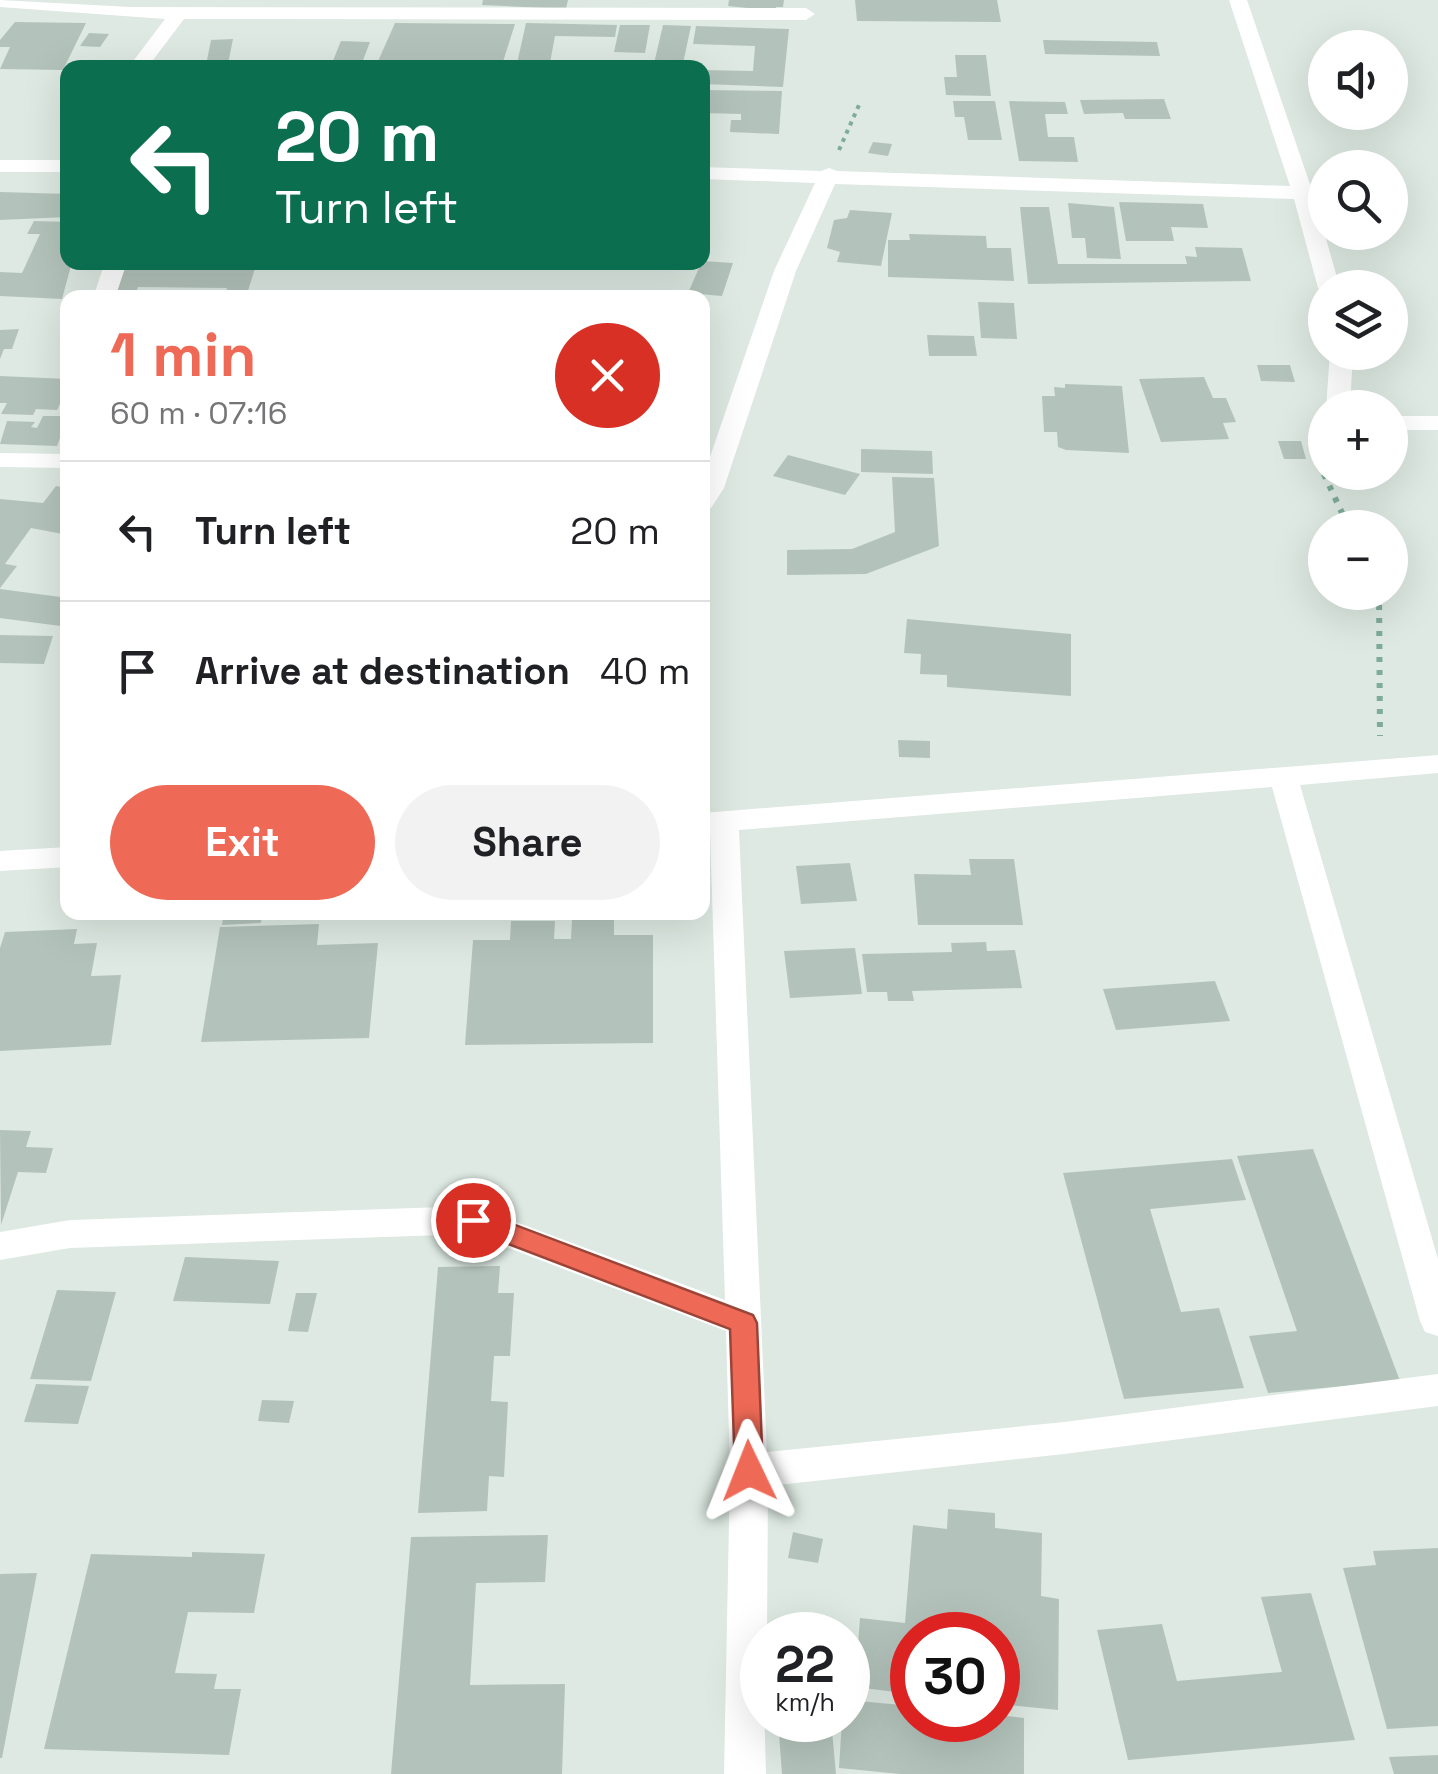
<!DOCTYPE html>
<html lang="en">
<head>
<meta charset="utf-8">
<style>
  body { margin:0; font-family:"Space Grotesk",sans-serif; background:#f2f2f2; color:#202124; height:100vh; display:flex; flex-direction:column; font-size:38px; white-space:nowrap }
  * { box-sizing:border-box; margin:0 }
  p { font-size:32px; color:#757577 }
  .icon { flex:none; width:55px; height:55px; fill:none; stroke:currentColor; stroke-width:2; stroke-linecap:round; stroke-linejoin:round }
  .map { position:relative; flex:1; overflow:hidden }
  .details { position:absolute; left:60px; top:290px; width:650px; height:630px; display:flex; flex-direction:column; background:#fff; border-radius:20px; box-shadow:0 10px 40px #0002 }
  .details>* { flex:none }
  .hud { position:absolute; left:60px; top:60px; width:650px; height:210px; border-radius:20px; box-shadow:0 10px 40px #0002; background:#0b6e4f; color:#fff; overflow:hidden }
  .fabs { position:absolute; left:1308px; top:30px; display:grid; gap:20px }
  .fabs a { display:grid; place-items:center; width:100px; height:100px; border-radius:50%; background:#fff; box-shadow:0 10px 40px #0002; font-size:50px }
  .speed { position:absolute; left:740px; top:1612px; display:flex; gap:20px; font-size:50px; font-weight:700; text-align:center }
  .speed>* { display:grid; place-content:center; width:130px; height:130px; border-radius:50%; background:#fff; box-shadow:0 10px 40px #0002; line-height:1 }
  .speed small { font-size:25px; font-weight:400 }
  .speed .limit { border:15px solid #d22; background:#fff; color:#111 }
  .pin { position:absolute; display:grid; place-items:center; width:85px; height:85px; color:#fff; margin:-42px; border:5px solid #fff; border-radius:50%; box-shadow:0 2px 10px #0007 }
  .me { position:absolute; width:110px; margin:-55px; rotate:358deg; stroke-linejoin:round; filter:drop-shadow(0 0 8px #0008) }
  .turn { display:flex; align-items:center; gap:35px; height:210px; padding:0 50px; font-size:45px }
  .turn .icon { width:130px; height:130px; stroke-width:2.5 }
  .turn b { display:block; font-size:70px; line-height:85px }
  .round { display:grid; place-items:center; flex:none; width:105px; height:105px; border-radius:52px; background:#f2f2f2 }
  .overview { display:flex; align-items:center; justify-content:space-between; height:170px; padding:0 50px }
  h1 { font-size:60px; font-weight:800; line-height:75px; color:#ee6956 }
  .primary-button { display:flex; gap:20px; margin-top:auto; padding:20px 50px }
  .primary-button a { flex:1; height:115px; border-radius:60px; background:#ee6956; color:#fff; font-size:40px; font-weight:800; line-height:115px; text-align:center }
  .primary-button a+a { background:#f2f2f2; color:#202124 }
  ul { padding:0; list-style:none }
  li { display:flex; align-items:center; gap:30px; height:140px; padding:0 50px; border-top:2px solid #e0e0e0 }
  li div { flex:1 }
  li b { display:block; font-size:38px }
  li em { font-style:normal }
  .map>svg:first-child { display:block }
  .building { fill:#b3c3bb }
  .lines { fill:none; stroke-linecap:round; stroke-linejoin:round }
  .path-far1 { stroke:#7eac98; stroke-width:4; stroke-dasharray:4 5; stroke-linecap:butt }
  .path { stroke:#7eac98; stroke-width:6; stroke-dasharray:5 8; stroke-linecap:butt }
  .minor { fill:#fff; fill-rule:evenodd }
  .route { fill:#ee6956; stroke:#9b4438; stroke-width:2.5 }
</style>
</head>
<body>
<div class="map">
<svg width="1438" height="1774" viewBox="0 0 1438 1774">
  <rect width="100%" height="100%" fill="#dde9e2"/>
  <path class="building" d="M483,0H568L566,9L482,5Z
    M729,0H784L783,7H776L775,11L728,6Z
    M855,0H997L1001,22L857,21Z
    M15,22L86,23L63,70L0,69L10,47H0V40Z
    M395,23L515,24L501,68H375Z
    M526,23L617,25L615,37L555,36L549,68H516Z
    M620,25H650L645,53L614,52Z
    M663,25L691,26L682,68H653Z
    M696,26L789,29L783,87L702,84V70L753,71L755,46L693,44Z
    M89,33L109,34L100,47L80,46Z
    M233,39L228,64L206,65L211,40Z
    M1043,40L1157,42L1160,56L1045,54Z
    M341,41L370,42L360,68H330Z
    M955,55H986L991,96L946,95L944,77H957Z
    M164,61H205L203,68H161Z
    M702,90L782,91L779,134L730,132L731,120H741V114L702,113Z
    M1164,99L1171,119H1125L1123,113L1084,114L1080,100Z
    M953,101H995L1002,140H968L964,117H955Z
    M1009,101L1065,102L1068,114H1045L1048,137H1074L1078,162L1019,161Z
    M873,142L892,144L888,156L868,153Z
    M0,192L68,194V217L0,220Z
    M1119,202L1203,204L1208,228L1171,227L1174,241H1126Z
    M1068,203L1114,207L1121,259L1087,258L1085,238H1072Z
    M1020,207H1049L1058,264H1187L1185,256L1197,257L1195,247L1242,248L1251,281L1028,284Z
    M850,210L892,213L881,266L837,262L840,252L827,248L834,220L847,218Z
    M34,221L68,222V262H72L62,299L0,296V272L22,273L40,234H27Z
    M909,234L986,236L987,248H1011L1014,281L888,277V240H910Z
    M702,261L733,263L722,296L688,293Z
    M125,262H257L246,297H224L227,288L138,287L135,296L111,295Z
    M978,302L1014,303L1017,339L981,338Z
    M19,329L12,349H4L0,359V330Z
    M927,335L974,336L977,356H929Z
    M1257,365H1290L1295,382L1261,381Z
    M0,376L68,379V388L57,410L36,409L33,415L1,414L7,403H0Z
    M1204,377L1213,398H1226L1236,422L1223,423L1229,439L1161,442L1139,379Z
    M1065,384L1122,386L1129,453L1066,450L1058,447L1057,432H1044L1042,396H1055L1054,387L1065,388Z
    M43,416H68L57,446L0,444L7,421L35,422L31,427L37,428Z
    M1278,441H1301L1306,459H1284Z
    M861,449L932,451L933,474L861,472Z
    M788,455L860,474L845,495L773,476Z
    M892,477L934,478L939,546L866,574L787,575V550L852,549L895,532Z
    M56,486L68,488V535L31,528L5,564L17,566L0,588V499L43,503Z
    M0,589L68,598V627L0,618Z
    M907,619L1071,634V696L947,687V675L920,674L921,654L904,653Z
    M0,635L53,636L44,664L0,663Z
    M898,740L930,741V758L899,757Z
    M969,859H1014L1023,925H918L914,874L971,875Z
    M850,863L857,901L801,904L796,866Z
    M224,912H262L261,923L222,925Z
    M572,919H614V935H653V1043L465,1045L473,940H510L511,921H555L554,939H571Z
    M319,924L317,945L378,943L369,1038L201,1042L220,927Z
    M77,929L74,944L97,943L91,976L121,975L111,1045L0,1051V948L5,932Z
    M986,942L987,951L1015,950L1022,988L912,991L914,1001H888L887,992H867L862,954L952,952L951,943Z
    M855,948L862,994L790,998L784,951Z
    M1215,981L1230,1021L1116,1030L1103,989Z
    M0,1130L31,1131L26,1147L53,1148L46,1173L18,1172L1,1225Z
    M1313,1149L1400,1381L1268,1393L1249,1336L1297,1331L1237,1156Z
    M1232,1159L1246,1200L1150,1209L1181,1312L1219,1308L1244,1388L1124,1399L1063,1173Z
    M185,1257L279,1261L270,1304L173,1301Z
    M500,1266L498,1293H514L510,1356H494L491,1401L508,1402L504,1477L489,1476L487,1511L418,1513L438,1267Z
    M57,1290L116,1292L91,1381L30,1379Z
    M296,1293H317L308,1332L288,1331Z
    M36,1384L89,1386L78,1424L24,1422Z
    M262,1400L294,1401L289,1423L258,1421Z
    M948,1509L995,1513V1528L1042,1533L1041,1596L1059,1599L1058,1710L998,1704V1635H912V1694L855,1687L860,1618L905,1623L913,1525L947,1529Z
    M793,1532L823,1539L818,1563L788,1558Z
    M548,1535L545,1582L476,1583L470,1685L565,1684L562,1774H391L411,1537Z
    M1438,1548V1726L1387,1729L1343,1568L1376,1565L1373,1551Z
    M192,1552L265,1554L254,1613L188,1612L175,1673L217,1674L214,1689H241L229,1755L44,1749L91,1554L192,1557Z
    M37,1573L2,1758H0V1574Z
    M1311,1593L1355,1740L1128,1760L1097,1630L1162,1624L1177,1681L1282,1672L1261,1597Z
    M848,1700L912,1706V1720H998V1715L1024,1718V1774H900L839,1768L842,1720H848Z
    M778,1720H831L836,1774H782Z
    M1438,1755V1774H1394L1389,1757Z"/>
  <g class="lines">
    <path class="path-far1" d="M839,150L859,105"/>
    <path class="path" d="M1325,440L1315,455L1349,528
      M1379,592L1380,736"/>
    <path class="minor" d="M0,0L130,7L806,8L815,14L806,20L184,19L147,68H128L165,19L0,7Z
      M1229,0H1247L1313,193L1340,288H1325V294L1318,288L1294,199L835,184L796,271L724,488L711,508L702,510V480L774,271L815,183L702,179V167L821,171L829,168L837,171L1290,186Z
      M0,160H68V172H0Z
      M105,262H127L115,298H93Z
      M1330,352H1353L1350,408H1326Z
      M1390,416H1438V430H1390Z
      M0,453L68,454V468L0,467Z
      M1438,755V773L1300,785L1438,1259V1336L1425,1332L1420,1321L1272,787L739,830L767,1452L1064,1422L1438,1374V1406L1064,1454L768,1486L767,1635H762L766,1774H724L730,1471L726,1331L472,1234L70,1248L0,1260V1232L70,1220L473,1206L725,1300L710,832L702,833V813Z
      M68,847V867L0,871V851Z"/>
  </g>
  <path class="route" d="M473,1209L753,1315L757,1323L763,1471L759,1480L749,1484L739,1480L735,1471L730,1329L464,1227L460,1220L464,1212Z"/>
</svg>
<div class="fabs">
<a><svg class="icon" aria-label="sound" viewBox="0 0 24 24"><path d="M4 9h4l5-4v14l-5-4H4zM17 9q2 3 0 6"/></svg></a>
<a><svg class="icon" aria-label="search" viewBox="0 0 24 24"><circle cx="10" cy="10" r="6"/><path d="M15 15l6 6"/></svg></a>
<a><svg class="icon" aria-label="layers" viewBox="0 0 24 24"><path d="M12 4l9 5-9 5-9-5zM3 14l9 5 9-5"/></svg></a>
<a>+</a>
<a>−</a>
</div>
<div class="speed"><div>22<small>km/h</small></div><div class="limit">30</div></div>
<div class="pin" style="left:473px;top:1220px;background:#d93025"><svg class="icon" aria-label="arrive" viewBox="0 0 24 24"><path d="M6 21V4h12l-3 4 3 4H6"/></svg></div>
<svg class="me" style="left:749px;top:1471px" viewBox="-20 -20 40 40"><path d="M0-17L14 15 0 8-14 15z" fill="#ee6956" stroke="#fff" stroke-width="4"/></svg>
<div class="hud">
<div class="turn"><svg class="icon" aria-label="left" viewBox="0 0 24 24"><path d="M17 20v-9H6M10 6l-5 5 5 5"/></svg><div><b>20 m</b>Turn left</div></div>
</div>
<section class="details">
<div class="overview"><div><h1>1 min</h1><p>60 m · 07:16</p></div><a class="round" style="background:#d93025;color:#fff"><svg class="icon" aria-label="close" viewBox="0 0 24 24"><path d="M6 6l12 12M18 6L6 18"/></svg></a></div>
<ul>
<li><svg class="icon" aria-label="left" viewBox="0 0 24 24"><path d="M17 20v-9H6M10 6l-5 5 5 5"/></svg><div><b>Turn left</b></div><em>20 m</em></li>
<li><svg class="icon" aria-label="arrive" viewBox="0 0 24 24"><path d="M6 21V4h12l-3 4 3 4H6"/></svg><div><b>Arrive at destination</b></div><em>40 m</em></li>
</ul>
<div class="primary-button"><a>Exit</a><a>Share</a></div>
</section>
</div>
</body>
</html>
